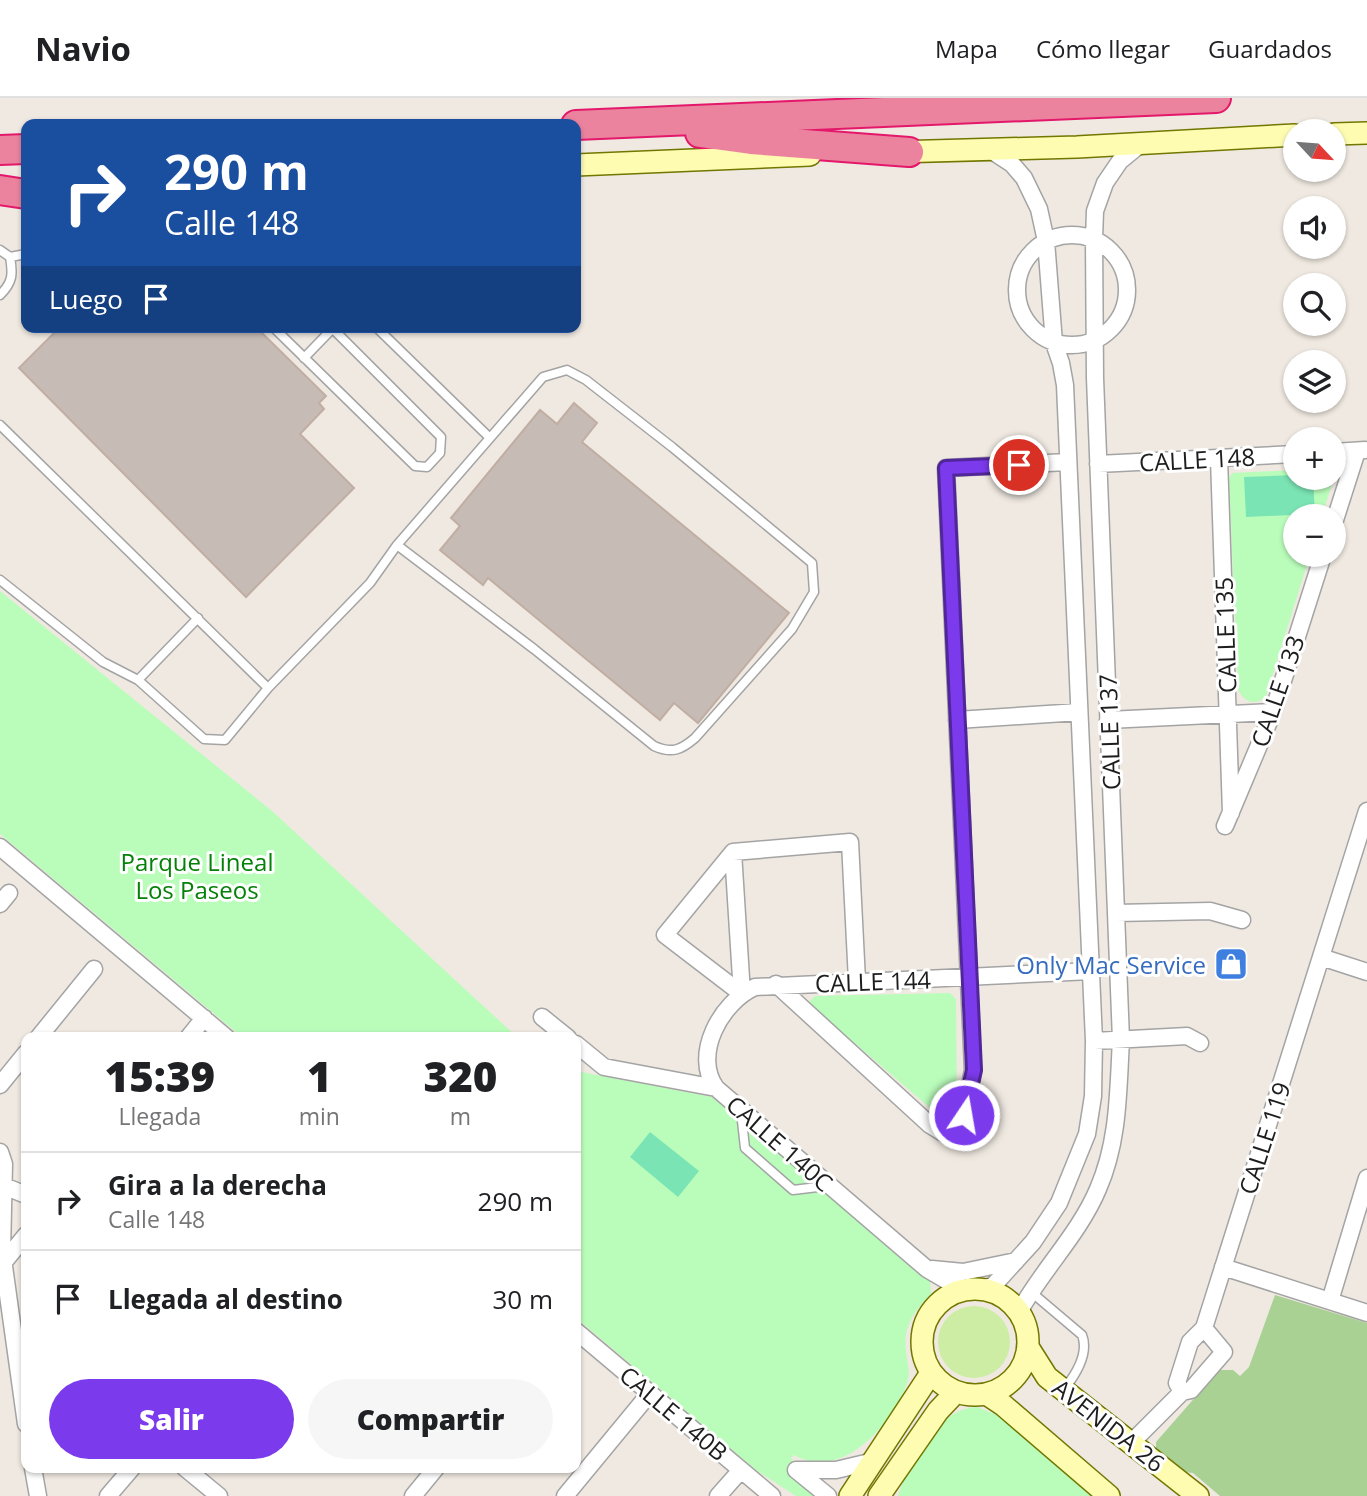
<!DOCTYPE html>
<html lang="es">
<head>
<meta charset="utf-8">
<style>
  body { margin:0; font-family:"Open Sans",sans-serif; background:#f6f6f6; color:#202124; height:100vh; display:flex; flex-direction:column; font-size:26px; white-space:nowrap }
  * { box-sizing:border-box; margin:0 }
  p { font-size:23px; color:#757577 }
  .icon { flex:none; width:38px; height:38px; fill:none; stroke:currentColor; stroke-width:2; stroke-linecap:round; stroke-linejoin:round }
  .map { position:relative; flex:1; overflow:hidden }
  .drawer { position:absolute; left:21px; top:934px; width:560px; height:441px; display:flex; flex-direction:column; background:#fff; border-radius:14px; box-shadow:0 2px 5px #0004 }
  .drawer>* { flex:none }
  .top-card { position:absolute; left:21px; top:21px; width:560px; height:214px; border-radius:14px; box-shadow:0 2px 5px #0004; background:#1a4fa0; color:#fff; overflow:hidden }
  .needle { width:46px; rotate:116deg }
  .fabs { position:absolute; left:1283px; top:21px; display:grid; gap:14px }
  .fabs a { display:grid; place-items:center; width:63px; height:63px; border-radius:50%; background:#fff; box-shadow:0 2px 5px #0004; font-size:35px }
  .pin { position:absolute; display:grid; place-items:center; width:60px; height:60px; color:#fff; margin:-30px; border:4px solid #fff; border-radius:50%; box-shadow:0 2px 7px #0007 }
  .me { position:absolute; width:77px; margin:-38px; rotate:12deg; stroke-linejoin:round; filter:drop-shadow(0 0 5px #0008) }
  .turn { display:flex; align-items:center; gap:24px; height:147px; padding:0 28px; font-size:32px }
  .turn .icon { width:91px; height:91px; stroke-width:2.5 }
  .turn b { display:block; font-size:49px; line-height:60px }
  .then { display:flex; align-items:center; height:66px; padding:0 28px; background:#0003; gap:14px; font-size:26px }
  .eta { display:flex; justify-content:space-evenly; align-items:center; height:119px; text-align:center }
  .eta b { font-size:42px; font-weight:800; line-height:49px }
  .button { display:flex; gap:14px; margin-top:auto; padding:14px 28px }
  .button a { flex:1; height:80px; border-radius:42px; background:#7c3aed; color:#fff; font-size:28px; font-weight:800; line-height:80px; text-align:center }
  .button a+a { background:#f6f6f6; color:#202124 }
  ul { padding:0; list-style:none }
  li { display:flex; align-items:center; gap:21px; height:98px; padding:0 28px; border-top:2px solid #e0e0e0 }
  li div { flex:1 }
  li b { display:block; font-size:26px }
  li em { font-style:normal }
  header { display:flex; align-items:center; gap:42px; box-sizing:border-box; height:98px; padding:0 35px; background:#fff; border-bottom:2px solid #e0e0e0 }
  header strong { font-size:33px }
  nav { display:flex; gap:38px; margin-inline-start:auto; font-size:24px }
  .map>svg:first-child { display:block }
  .grass { fill:#cceda3 }
  .forest { fill:#a9d193 }
  .park { fill:#bafdbb }
  .pitch { fill:#7ae4b4 }
  .building { fill:#c7bbb5; stroke:#c1aea3; stroke-width:2 }
  .lines { fill:none; stroke-linecap:round; stroke-linejoin:round }
  .lane-casing { stroke:#a4a4a4; stroke-width:11 }
  .street-casing { stroke:#a4a4a4; stroke-width:19 }
  .secondary-casing { stroke:#727700; stroke-width:24 }
  .highway-casing { stroke:#e3186b; stroke-width:32 }
  .lane { stroke:#fff; stroke-width:8 }
  .street { stroke:#fff; stroke-width:16 }
  .secondary { stroke:#fdfcb1; stroke-width:21 }
  .highway { stroke:#ec839e; stroke-width:28 }
  .route-casing { stroke:#51269a; stroke-width:18 }
  .route { stroke:#7c3aed; stroke-width:12 }
  .labels { text-anchor:middle; dominant-baseline:central; stroke-width:6; stroke-linejoin:round; paint-order:stroke }
  .street-label { font-size:24px; fill:#1d1d1d; stroke:#fff }
  .park-label { font-size:24px; fill:#048106; stroke:#fff }
  .shop-label { font-size:24px; fill:#366cbe; stroke:#fff; text-anchor:end }
</style>
</head>
<body>
<header>
<strong>Navio</strong>
<nav><a>Mapa</a><a>Cómo llegar</a><a>Guardados</a></nav>
</header>
<div class="map">
<svg width="1367" height="1398" viewBox="0 0 1367 1398">
  <rect width="100%" height="100%" fill="#efe9e1"/>
  <path class="grass" d="M938 1244a36 36 0 1 1 72 0a36 36 0 1 1-72 0Z"/>
  <path class="forest" d="M1275,1197L1367,1225V1398H1220L1193,1375L1184,1374L1156,1353V1344L1219,1272H1233L1240,1278L1249,1269Z"/>
  <path class="park" d="M1295,372V380H1334V373L1335,376L1322,418H1295V457H1310L1266,598C1256,609 1243,604 1238,591L1229,380L1232,375Z
    M0,493L272,713L518,940H243L0,736Z
    M950,895L956,901L957,1011L952,1018L943,1021L808,905L815,898Z
    M576,973L712,999L930,1182L931,1197C914,1213 903,1228 906,1253C907,1265 911,1273 907,1285C892,1327 842,1384 794,1357L791,1360L818,1398H796L756,1372L576,1220Z
    M977,1309L997,1317L1093,1398H898C909,1365 938,1310 977,1309Z"/>
  <path class="pitch" d="M1295,377V380H1313L1315,416L1246,419L1244,379Z
    M650,1034L699,1073L678,1099L630,1059Z"/>
  <path class="building" d="M60,229H256L326,298L319,305L324,311L300,336L354,390L246,499L19,270Z
    M574,305L597,325L582,344L789,515L698,625L674,605L660,622L488,480L483,487L440,452L460,428L451,420L540,312L557,326Z"/>
  <g class="lines">
    <defs>
      <path id="lane" d="M0,152L10,159L26,156
        M0,197C13,184 13,176 10,159
        M273,229L415,368L427,369L440,355L441,339L331,229
        M376,229L490,340
        M304,260L334,229
        M0,327L268,590
        M0,482L103,564L138,582L198,520
        M138,582L204,641L225,642L268,590L370,485L397,447L543,279L567,272L586,282L672,349L812,465L814,494L792,531L695,640C681,652 672,656 654,648L534,551L397,447
        M741,1014L745,1050L793,1092L826,1088
        M1030,1193L1082,1237C1089,1255 1076,1276 1065,1290"/>
      <path id="street" d="M1017 192a55 55 0 1 1 110 0a55 55 0 1 1-110 0Z
        M1334,354L1365,352
        M1219,360L1231,715
        M1098,366L1295,356
        M1334,425L1357,353
        M957,622L1079,614
        M1108,622L1273,614
        M1225,728L1273,614L1323,457
        M0,749L227,940
        M733,754L742,896
        M0,806L9,795
        M1116,815L1210,813L1242,822
        M1321,859L1367,874
        M776,886L930,1027L943,1035L955,1033L964,1017L973,972L946,370L1068,364
        M742,896L665,837L733,754L850,744L857,883
        M542,919L568,940
        M38,940L94,871
        M188,940L204,920
        M1094,943L1187,938L1200,945
        M576,946L604,969L716,990L927,1171L963,1192
        M0,987L26,955
        M716,990C692,957 721,904 755,889L1091,873
        M0,1054L4,1066L2,1154L26,1326
        M4,1088L26,1097
        M4,1164L26,1137
        M1223,1169L1367,1215
        M932,1171L963,1174L1016,1163
        M979,1191L993,1188L1033,1144L1059,1105L1087,1036L1093,998L1094,943L1065,287L1061,265L1054,245L1046,143L1039,111L1024,80L1012,66L989,51
        M1330,1203L1367,1080
        M1019,1214C1042,1172 1079,1136 1098,1091C1119,1043 1118,993 1121,942L1095,280L1094,141L1095,113L1105,85L1120,63L1142,45
        M576,1233L772,1398
        M1182,1294L1191,1292L1224,1254L1204,1230
        M1131,1345L1182,1294L1177,1285L1190,1244L1204,1230L1367,713
        M33,1370L38,1398
        M185,1370L219,1398
        M796,1372H836L874,1363
        M796,1372L828,1398
        M108,1398L132,1370
        M413,1398L436,1370
        M565,1398L650,1295
        M718,1398L741,1372"/>
      <path id="secondary" d="M1334,36L1367,35
        M895,54L1077,49L1295,37
        M576,67L810,57
        M922 1244a53 53 0 1 1 106 0a53 53 0 1 1-106 0Z
        M1028,1249L1047,1279L1198,1398
        M988,1297L1003,1307L1109,1398
        M850,1398L931,1275
        M879,1398L938,1313L955,1295"/>
      <path id="highway" d="M576,27L1216,0
        M700,35L751,42L909,54
        M0,52L26,51
        M0,92L26,96"/>
    </defs>
    <use href="#lane" class="lane-casing"/>
    <use href="#street" class="street-casing"/>
    <use href="#secondary" class="secondary-casing"/>
    <use href="#highway" class="highway-casing"/>
    <use href="#lane" class="lane"/>
    <use href="#street" class="street"/>
    <use href="#secondary" class="secondary"/>
    <use href="#highway" class="highway"/>
  </g>
  <g class="lines">
    <defs>
      <path id="route" d="M964,1017L974,972L946,370L1019,367"/>
    </defs>
    <use href="#route" class="route-casing"/>
    <use href="#route" class="route"/>
  </g>
  <defs>
    <symbol id="shop-square" viewBox="-11 -11 22 22"><rect x="-9" y="-9" width="18" height="18" rx="4" fill="#3f7fe0" stroke="#fff"/><path d="M-5-2.5h2.3a2.7 3.5 0 0 1 5.4 0H5L5.5 6h-11ZM-1.5-2.5h3a1.5 2.3 0 0 0-3 0Z" fill="#fff"/></symbol>
  </defs>
  <g fill-rule="evenodd">
    <use href="#shop-square" x="1212" y="847" width="38" height="38"/>
  </g>
  <g class="labels">
    <g class="street-label">
      <text transform="translate(1197 361) rotate(-3)">CALLE 148</text>
      <text transform="translate(1225 537) rotate(-92)">CALLE 135</text>
      <text transform="translate(1277 593) rotate(-71)">CALLE 133</text>
      <text transform="translate(1109 634) rotate(-92)">CALLE 137</text>
      <text transform="translate(873 883) rotate(-2)">CALLE 144</text>
      <text transform="translate(1264 1040) rotate(-72)">CALLE 119</text>
      <text transform="translate(780 1045) rotate(41)">CALLE 140C</text>
      <text transform="translate(674 1315) rotate(40)">CALLE 140B</text>
      <text transform="translate(1109 1327) rotate(38)">AVENIDA 26</text>
    </g>
    <g class="park-label">
      <text x="197" y="763">Parque Lineal<tspan x="197" dy="28">Los Paseos</tspan></text>
    </g>
    <g class="shop-label">
      <text x="1206" y="866">Only Mac Service</text>
    </g>
  </g>
</svg>
<div class="fabs">
<a><svg class="needle" viewBox="-14 -14 28 28"><path d="M0-13l5 13h-10z" fill="#e53935"/><path d="M0 13l5-13h-10z" fill="#757577"/></svg></a>
<a><svg class="icon" aria-label="sound" viewBox="0 0 24 24"><path d="M4 9h4l5-4v14l-5-4H4zM17 9q2 3 0 6"/></svg></a>
<a><svg class="icon" aria-label="search" viewBox="0 0 24 24"><circle cx="10" cy="10" r="6"/><path d="M15 15l6 6"/></svg></a>
<a><svg class="icon" aria-label="layers" viewBox="0 0 24 24"><path d="M12 4l9 5-9 5-9-5zM3 14l9 5 9-5"/></svg></a>
<a>+</a>
<a>−</a>
</div>
<div class="pin" style="left:1019px;top:367px;background:#d93025"><svg class="icon" aria-label="arrive" viewBox="0 0 24 24"><path d="M6 21V4h12l-3 4 3 4H6"/></svg></div>
<svg class="me" style="left:964px;top:1017px" viewBox="-20 -20 40 40"><circle r="17" fill="#7c3aed" stroke="#fff" stroke-width="3"/><path d="M0-11L8 9 0 5-8 9z" fill="#fff"/></svg>
<div class="top-card">
<div class="turn"><svg class="icon" aria-label="right" viewBox="0 0 24 24"><path d="M7 20v-9h11M14 6l5 5-5 5"/></svg><div><b>290 m</b>Calle 148</div></div>
<div class="then">Luego<svg class="icon" aria-label="arrive" viewBox="0 0 24 24"><path d="M6 21V4h12l-3 4 3 4H6"/></svg></div>
</div>
<section class="drawer">
<div class="eta">
<div><b>15:39</b><p>Llegada</p></div>
<div><b>1</b><p>min</p></div>
<div><b>320</b><p>m</p></div>
</div>
<ul>
<li><svg class="icon" aria-label="right" viewBox="0 0 24 24"><path d="M7 20v-9h11M14 6l5 5-5 5"/></svg><div><b>Gira a la derecha</b><p>Calle 148</p></div><em>290 m</em></li>
<li><svg class="icon" aria-label="arrive" viewBox="0 0 24 24"><path d="M6 21V4h12l-3 4 3 4H6"/></svg><div><b>Llegada al destino</b></div><em>30 m</em></li>
</ul>
<div class="button"><a>Salir</a><a>Compartir</a></div>
</section>
</div>
</body>
</html>
